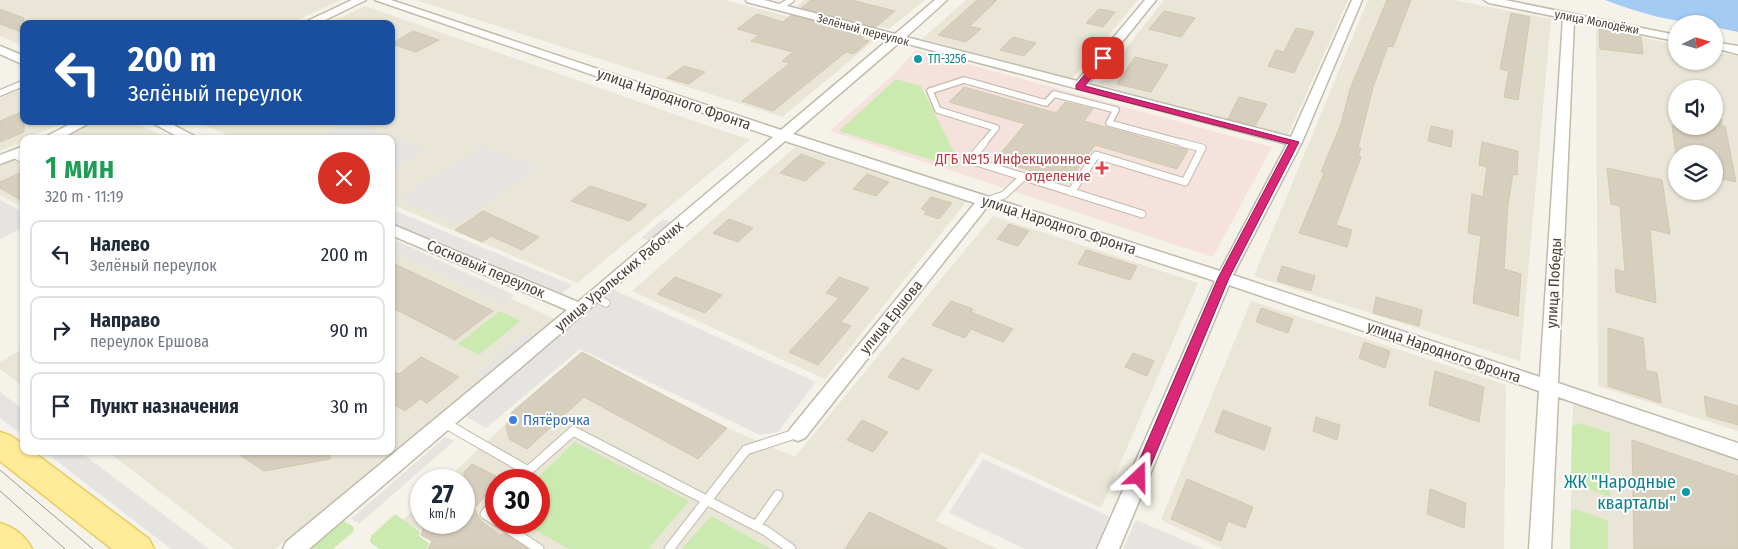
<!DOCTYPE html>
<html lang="ru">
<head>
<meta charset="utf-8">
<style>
  body { margin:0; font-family:"Fira Sans Condensed",sans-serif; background:#f2f2f3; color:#1f2937; height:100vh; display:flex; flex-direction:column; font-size:19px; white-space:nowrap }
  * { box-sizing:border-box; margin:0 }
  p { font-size:16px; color:#747a83 }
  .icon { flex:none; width:28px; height:28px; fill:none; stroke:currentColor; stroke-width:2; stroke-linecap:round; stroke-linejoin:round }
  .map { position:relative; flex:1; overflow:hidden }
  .side { position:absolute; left:20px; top:135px; width:375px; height:320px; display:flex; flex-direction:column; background:#fff; border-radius:10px; box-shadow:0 1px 4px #0004 }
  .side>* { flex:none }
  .hud { position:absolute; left:20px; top:20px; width:375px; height:105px; border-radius:10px; box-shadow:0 1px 4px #0004; background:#1a4fa0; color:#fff; overflow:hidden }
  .needle { width:32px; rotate:85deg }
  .fabs { position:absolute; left:1668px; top:15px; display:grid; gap:10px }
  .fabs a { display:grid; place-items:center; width:55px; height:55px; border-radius:50%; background:#fff; box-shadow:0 1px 4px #0004; font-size:25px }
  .speed { position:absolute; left:410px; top:469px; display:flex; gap:10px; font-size:25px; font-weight:700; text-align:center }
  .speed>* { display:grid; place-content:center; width:65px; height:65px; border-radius:50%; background:#fff; box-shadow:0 1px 4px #0004; line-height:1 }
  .speed small { font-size:12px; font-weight:400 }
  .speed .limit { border:8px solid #d22; background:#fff; color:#111 }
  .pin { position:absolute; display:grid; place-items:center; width:42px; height:42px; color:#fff; margin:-21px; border-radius:10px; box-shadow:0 2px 8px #0006 }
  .me { position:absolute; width:55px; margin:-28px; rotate:23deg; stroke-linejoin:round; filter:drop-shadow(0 0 4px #0008) }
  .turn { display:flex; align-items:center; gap:18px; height:105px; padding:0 25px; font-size:22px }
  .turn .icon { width:65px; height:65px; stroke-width:2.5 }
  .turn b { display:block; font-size:35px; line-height:42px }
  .round { display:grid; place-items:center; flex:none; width:52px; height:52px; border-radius:26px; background:#f2f2f3 }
  .summary { display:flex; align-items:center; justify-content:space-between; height:85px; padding:0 25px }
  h1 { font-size:30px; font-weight:600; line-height:38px; color:#1e9e55 }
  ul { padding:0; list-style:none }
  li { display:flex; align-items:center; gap:15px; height:68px; margin:0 10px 8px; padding:0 15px; border:2px solid #e0e1e3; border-radius:10px }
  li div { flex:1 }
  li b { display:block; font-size:19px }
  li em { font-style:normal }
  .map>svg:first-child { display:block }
  .residential { fill:#e9e5d7; fill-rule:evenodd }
  .medical { fill:#f6e2dc }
  .green { fill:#cbeab0 }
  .parking { fill:#e6e4e0 }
  .water { fill:#a3cbf3 }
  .building { fill:#d7cfbe; stroke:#d2c8b1 }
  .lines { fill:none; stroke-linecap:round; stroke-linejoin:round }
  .lane-far2-casing { stroke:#c1bbab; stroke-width:8 }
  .lane-far1-casing { stroke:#c1bbab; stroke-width:9 }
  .lane-casing { stroke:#c1bbab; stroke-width:11 }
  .street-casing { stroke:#c1bbab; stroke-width:3 }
  .primary-casing { stroke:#e8cc63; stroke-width:3 }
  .lane-far2 { stroke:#fff; stroke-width:5.5 }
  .lane-far1 { stroke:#fff; stroke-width:7 }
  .lane { stroke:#fff; stroke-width:9 }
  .street { fill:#fff; fill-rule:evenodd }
  .primary { fill:#ffeb98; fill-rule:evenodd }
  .tram { stroke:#989898; stroke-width:1 }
  .route { fill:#db2777; stroke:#8e194d }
  .culture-dot { fill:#0f9aa8; stroke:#fff; stroke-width:2 }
  .health-dot { fill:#e0444e; stroke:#fff; stroke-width:2 }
  .shop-dot { fill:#3f7fe0; stroke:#fff; stroke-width:2 }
  .labels { text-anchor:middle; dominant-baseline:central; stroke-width:4; stroke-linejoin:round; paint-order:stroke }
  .far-street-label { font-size:12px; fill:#494337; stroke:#fff }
  .far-culture-label { font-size:12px; fill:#0d838f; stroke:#fff; text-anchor:start }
  .street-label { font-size:15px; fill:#494337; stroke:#fff }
  .health-label { font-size:15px; fill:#be3a42; stroke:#fff; text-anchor:end }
  .shop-label { font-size:15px; fill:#366cbe; stroke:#fff; text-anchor:start }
  .near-culture-label { font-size:18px; fill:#0d838f; stroke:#fff; text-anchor:end }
</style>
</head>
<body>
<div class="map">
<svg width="1738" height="549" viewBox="0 0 1738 549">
  <rect width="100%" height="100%" fill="#f5f2e9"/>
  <path class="residential" d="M0,0H341L288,24H24V46L0,36Z
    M416,0H725L875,40L782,117Z
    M804,0H925L889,29L797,6Z
    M966,0H1138L1072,79L922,39Z
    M1164,0H1348L1287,137L1098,84Z
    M1368,0H1453L1551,19L1520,361L1254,276Z
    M365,6L714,128L750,140L577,283L391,204V139H236L195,121H391V24H327Z
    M1596,29L1676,44V61H1714V52L1738,56V431L1598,386ZM1676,89H1714V126H1676ZM1676,154H1714V191H1676Z
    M24,88V121H68L24,139V141L0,151V98Z
    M98,121H132L170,139H59Z
    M795,147L966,202L825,379L632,291Z
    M24,155V208L0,195V166Z
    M993,216L1198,283L1101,508L981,452L936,521L998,549H449L403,520L421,503V522H464V480H446L582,352L727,428L795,457ZM496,480H539V522H496Z
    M391,242L557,320L275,549H235L107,451H391Z
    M1251,301L1506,385L1504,549H1223L1161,520Z
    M24,348V387L0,369V362Z
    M1573,404L1738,458V549H1570Z"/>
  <path class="medical" d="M916,50L1004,74L1272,147L1213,257L830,131L894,74Z"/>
  <path class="green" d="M896,79L921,86L960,164L957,168L839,131Z
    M500,311L520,321L479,355L458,344Z
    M1579,423L1610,433V497L1575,484L1571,480L1572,426Z
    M575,442L689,501L648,549H569L523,523L539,522V480H535Z
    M1576,509L1608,521V549H1570L1571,511Z
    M395,514L420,532L419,536L429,543L427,549H379L370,542L371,536Z
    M711,516L771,549H682Z
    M342,520L354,527L353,532L333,549H308Z"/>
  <path class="parking" d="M349,121H352L426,149L391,171V139H318Z
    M481,146L539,167L458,224L399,199Z
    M0,200L24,212V227L0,239Z
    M391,209L572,285L559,296L391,223Z
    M663,219L671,222L650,241L641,238Z
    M391,238L514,295L504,304L391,250Z
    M614,290L816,382L778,432L760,435L580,349L486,428L463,415Z
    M525,333L534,337L481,381L473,376Z
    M0,392L24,410V436L0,418Z
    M445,437L454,441L359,524L351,519Z
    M44,451H79L209,549H171Z
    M983,459L1109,516L1096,549H1025L949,513Z
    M1136,520L1204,549H1123Z"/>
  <path class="water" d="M1605,0H1738V32L1714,27V24C1677,24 1639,13 1605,0Z"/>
  <path class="building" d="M811,0H851L895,11L876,27L801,8Z
    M977,0H997L970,26L981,29L966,42L938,35Z
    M1387,0H1411L1393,47L1388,46L1373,87L1358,147L1361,148L1358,156L1361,157L1336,225L1352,230L1347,247L1299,233L1324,173L1321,172L1341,124L1350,89Z
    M0,9L24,18V33L0,24Z
    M1099,9L1115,12L1103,27L1086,23Z
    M1164,11L1195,18L1181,37L1149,29Z
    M1511,13L1530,17L1518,100L1504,97L1509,71L1500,69Z
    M757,14L783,22L791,15L866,35L861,39L869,41L854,54L846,52L773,111L742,101L790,63L782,61L793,52L751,41L759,35L737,29Z
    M1296,28L1314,32L1294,73L1268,66L1276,50L1284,52Z
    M1599,29L1641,37L1643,54L1600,49Z
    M413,31L439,40L416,52L391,44Z
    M1013,37L1036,43L1024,56L1000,50Z
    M1135,57L1168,65L1151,92L1117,84Z
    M684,66L705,72L689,84L667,78Z
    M964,87L1056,113L1065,102L1093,109L1084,121L1188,150L1177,169L1095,145L1068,182L995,160L1025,124L949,102Z
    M1239,97L1267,104L1255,126L1228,119Z
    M24,111V132L0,142V121Z
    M1720,115L1722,126H1725L1736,182L1714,177V154H1676L1672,126H1714V116Z
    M1431,126L1453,131L1451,147L1428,141Z
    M1482,142L1518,151L1517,175L1513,174L1508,204L1504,269L1521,274L1518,316L1473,303L1481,236L1468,233L1472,194L1483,197L1487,167L1479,165Z
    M801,154L825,163L805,181L780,173Z
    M1607,168L1662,180L1670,234L1650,229L1656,303L1616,292L1615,269L1625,272L1620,206L1611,204Z
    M24,171V202L0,188V182Z
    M867,174L889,182L876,196L853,189Z
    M590,186L647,205L629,221L571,201Z
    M931,197L952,203L939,219L924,214L927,211L921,209Z
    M483,211L509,223L539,237L522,250L491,236L482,242L455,230Z
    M729,219L753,228L738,242L713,233Z
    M1009,224L1029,231L1018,246L997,239Z
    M1086,250L1137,266L1130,280L1078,264Z
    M391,262L493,311L455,340L391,307Z
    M1282,266L1315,276L1311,291L1277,281Z
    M675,277L722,295L705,313L657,294Z
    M839,277L869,288L841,322L851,326L818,365L789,352L839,298L826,293Z
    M1376,297L1422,310L1419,326L1373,313Z
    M951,301L973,309L971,312L1013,329L1003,342L971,329L965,338L932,325Z
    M1261,308L1293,319L1288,333L1256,322Z
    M1608,328L1643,338L1646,370L1657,373L1661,403L1608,386Z
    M1364,342L1390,351L1385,368L1359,358Z
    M582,352L648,387L727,428L698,459L584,397L527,449L509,439L506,426L512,412Z
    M1133,353L1154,361L1147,376L1125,367Z
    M421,357L459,377L427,403L420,399L405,411L391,403V370L399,374Z
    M902,358L932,370L918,390L888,377Z
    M1435,371L1484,387L1479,422L1429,405Z
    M1704,396L1738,406V425L1707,416Z
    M1223,410L1271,428L1264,450L1215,432Z
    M1316,417L1340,425L1337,440L1313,431Z
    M862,420L888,432L873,452L847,440Z
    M1632,440L1738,476V549H1634Z
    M234,451H329L330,459L264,471Z
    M472,464L496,476V485L474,508L481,521L500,535L505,534L528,549H428L432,541L421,535L426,522H464V472Z
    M1187,479L1253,507L1245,528L1228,521L1221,541L1171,519Z
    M1430,489L1466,503L1464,528L1427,514Z
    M869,512L948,549H845Z"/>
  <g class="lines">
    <defs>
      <path id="lane-far2" d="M780,7L791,0
        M0,93L24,83
        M983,144L996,128L938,110L930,91L964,80L1046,103L1054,94L1116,110L1109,123L1187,144"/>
      <path id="lane-far1" d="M984,143L970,160L1142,214
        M14,154L24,160
        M1071,192L1096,155L1185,182L1202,148L1182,143
        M986,201L1004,195L1023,177
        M594,297L606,303"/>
      <path id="lane" d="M443,422L528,471L573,431L766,531L791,549
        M519,480L528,471
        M496,502L485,514L496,521
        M498,522L539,549
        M756,526L778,495
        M669,549L746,450L798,433"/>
      <path id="street" d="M352,0H366L317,24H301Z
        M375,0H391L781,130L889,39L747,2L746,0H764L895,34L935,0H947L906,37L1077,81L1145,0H1156L1088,84L1291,137L1352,0H1362L1302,142L1233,275L1540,377L1563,18L1489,3L1484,0H1505L1676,35V41L1574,21L1558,383L1738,443V459L1558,397L1551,549H1529L1539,391L1229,285L1119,549H1097L1215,281L987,207L805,438L798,441L791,438L788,433L791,428L975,203L785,141L309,549H283L286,542L567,310L391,235V224L578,302L773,137ZM900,42L1287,144L1220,271L793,134Z
        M1714,42L1738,46V54L1714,48Z
        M0,46L24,56V65L0,54Z
        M76,121H93L60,139H41Z
        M149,121H166L200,139H182Z
        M24,146V155L0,164V155Z"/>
      <path id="primary" d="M0,432L11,436L24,445V451H32L149,539L154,549H112L0,461Z
        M0,523C15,528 25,535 32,549H0Z"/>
    </defs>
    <use href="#lane-far2" class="lane-far2-casing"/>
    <use href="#lane-far1" class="lane-far1-casing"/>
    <use href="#lane" class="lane-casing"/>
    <use href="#street" class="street-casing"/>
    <use href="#primary" class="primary-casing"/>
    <use href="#lane-far2" class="lane-far2"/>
    <use href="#lane-far1" class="lane-far1"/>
    <use href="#lane" class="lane"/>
    <use href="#street" class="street"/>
    <use href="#primary" class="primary"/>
    <path class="tram" d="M0,470L93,549
      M0,491L65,549"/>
  </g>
  <path class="route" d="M1100,56L1107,58L1085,86L1299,142L1229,278L1146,477L1144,481H1134L1132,477L1218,278L1289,144L1076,89V85Z"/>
  <g class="culture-dot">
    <circle cx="918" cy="59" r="5"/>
    <circle cx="1686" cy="492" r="5"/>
  </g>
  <path class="health-dot" d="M1099.5 160.5h5v5h5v5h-5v5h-5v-5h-5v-5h5z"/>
  <circle class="shop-dot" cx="513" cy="420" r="5"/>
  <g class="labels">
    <g class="far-street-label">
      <text transform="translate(1597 22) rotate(11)">улица Молодёжи</text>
      <text transform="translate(863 30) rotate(15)">Зелёный переулок</text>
    </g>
    <g class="far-culture-label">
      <text x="928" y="59">ТП-3256</text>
    </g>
    <g class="street-label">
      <text transform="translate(674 99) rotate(19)">улица Народного Фронта</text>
      <text transform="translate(1059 225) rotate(18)">улица Народного Фронта</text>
      <text transform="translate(486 269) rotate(23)">Сосновый переулок</text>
      <text transform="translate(619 276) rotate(-40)">улица Уральских Рабочих</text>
      <text transform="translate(1554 283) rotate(-87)">улица Победы</text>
      <text transform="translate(891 317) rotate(-51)">улица Ершова</text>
      <text transform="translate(1444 352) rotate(19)">улица Народного Фронта</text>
    </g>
    <g class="health-label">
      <text x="1091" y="159">ДГБ №15 Инфекционное<tspan x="1091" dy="17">отделение</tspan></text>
    </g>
    <g class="shop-label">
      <text x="523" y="420">Пятёрочка</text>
    </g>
    <g class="near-culture-label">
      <text x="1676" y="482">ЖК "Народные<tspan x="1676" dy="21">кварталы"</tspan></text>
    </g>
  </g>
</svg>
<div class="fabs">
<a><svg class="needle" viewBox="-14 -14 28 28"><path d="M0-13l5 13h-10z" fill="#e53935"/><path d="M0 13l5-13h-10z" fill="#747a83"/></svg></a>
<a><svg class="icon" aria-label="sound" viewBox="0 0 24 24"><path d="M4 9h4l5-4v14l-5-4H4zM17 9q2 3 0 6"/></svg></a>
<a><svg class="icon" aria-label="layers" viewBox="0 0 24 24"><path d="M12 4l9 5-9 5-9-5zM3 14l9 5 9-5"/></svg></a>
</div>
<div class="speed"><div>27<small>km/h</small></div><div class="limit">30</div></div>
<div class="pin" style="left:1103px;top:58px;background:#d93025"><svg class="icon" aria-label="arrive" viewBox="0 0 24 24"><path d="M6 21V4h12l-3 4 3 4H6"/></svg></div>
<svg class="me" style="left:1139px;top:477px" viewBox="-20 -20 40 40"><path d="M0-17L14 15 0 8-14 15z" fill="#db2777" stroke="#fff" stroke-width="4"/></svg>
<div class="hud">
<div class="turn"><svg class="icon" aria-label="left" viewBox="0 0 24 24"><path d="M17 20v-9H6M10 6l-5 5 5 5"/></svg><div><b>200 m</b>Зелёный переулок</div></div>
</div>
<section class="side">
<div class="summary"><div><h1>1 мин</h1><p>320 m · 11:19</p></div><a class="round" style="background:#d93025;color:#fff"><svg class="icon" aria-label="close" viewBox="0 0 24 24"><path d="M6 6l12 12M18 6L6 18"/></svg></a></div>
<ul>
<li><svg class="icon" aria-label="left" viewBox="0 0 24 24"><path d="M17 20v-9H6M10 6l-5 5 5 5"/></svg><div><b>Налево</b><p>Зелёный переулок</p></div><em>200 m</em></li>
<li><svg class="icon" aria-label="right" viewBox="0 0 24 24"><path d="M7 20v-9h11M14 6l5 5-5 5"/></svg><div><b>Направо</b><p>переулок Ершова</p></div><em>90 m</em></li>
<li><svg class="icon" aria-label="arrive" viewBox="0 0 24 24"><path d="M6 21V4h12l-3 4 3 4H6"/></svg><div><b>Пункт назначения</b></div><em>30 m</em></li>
</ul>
</section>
</div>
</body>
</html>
